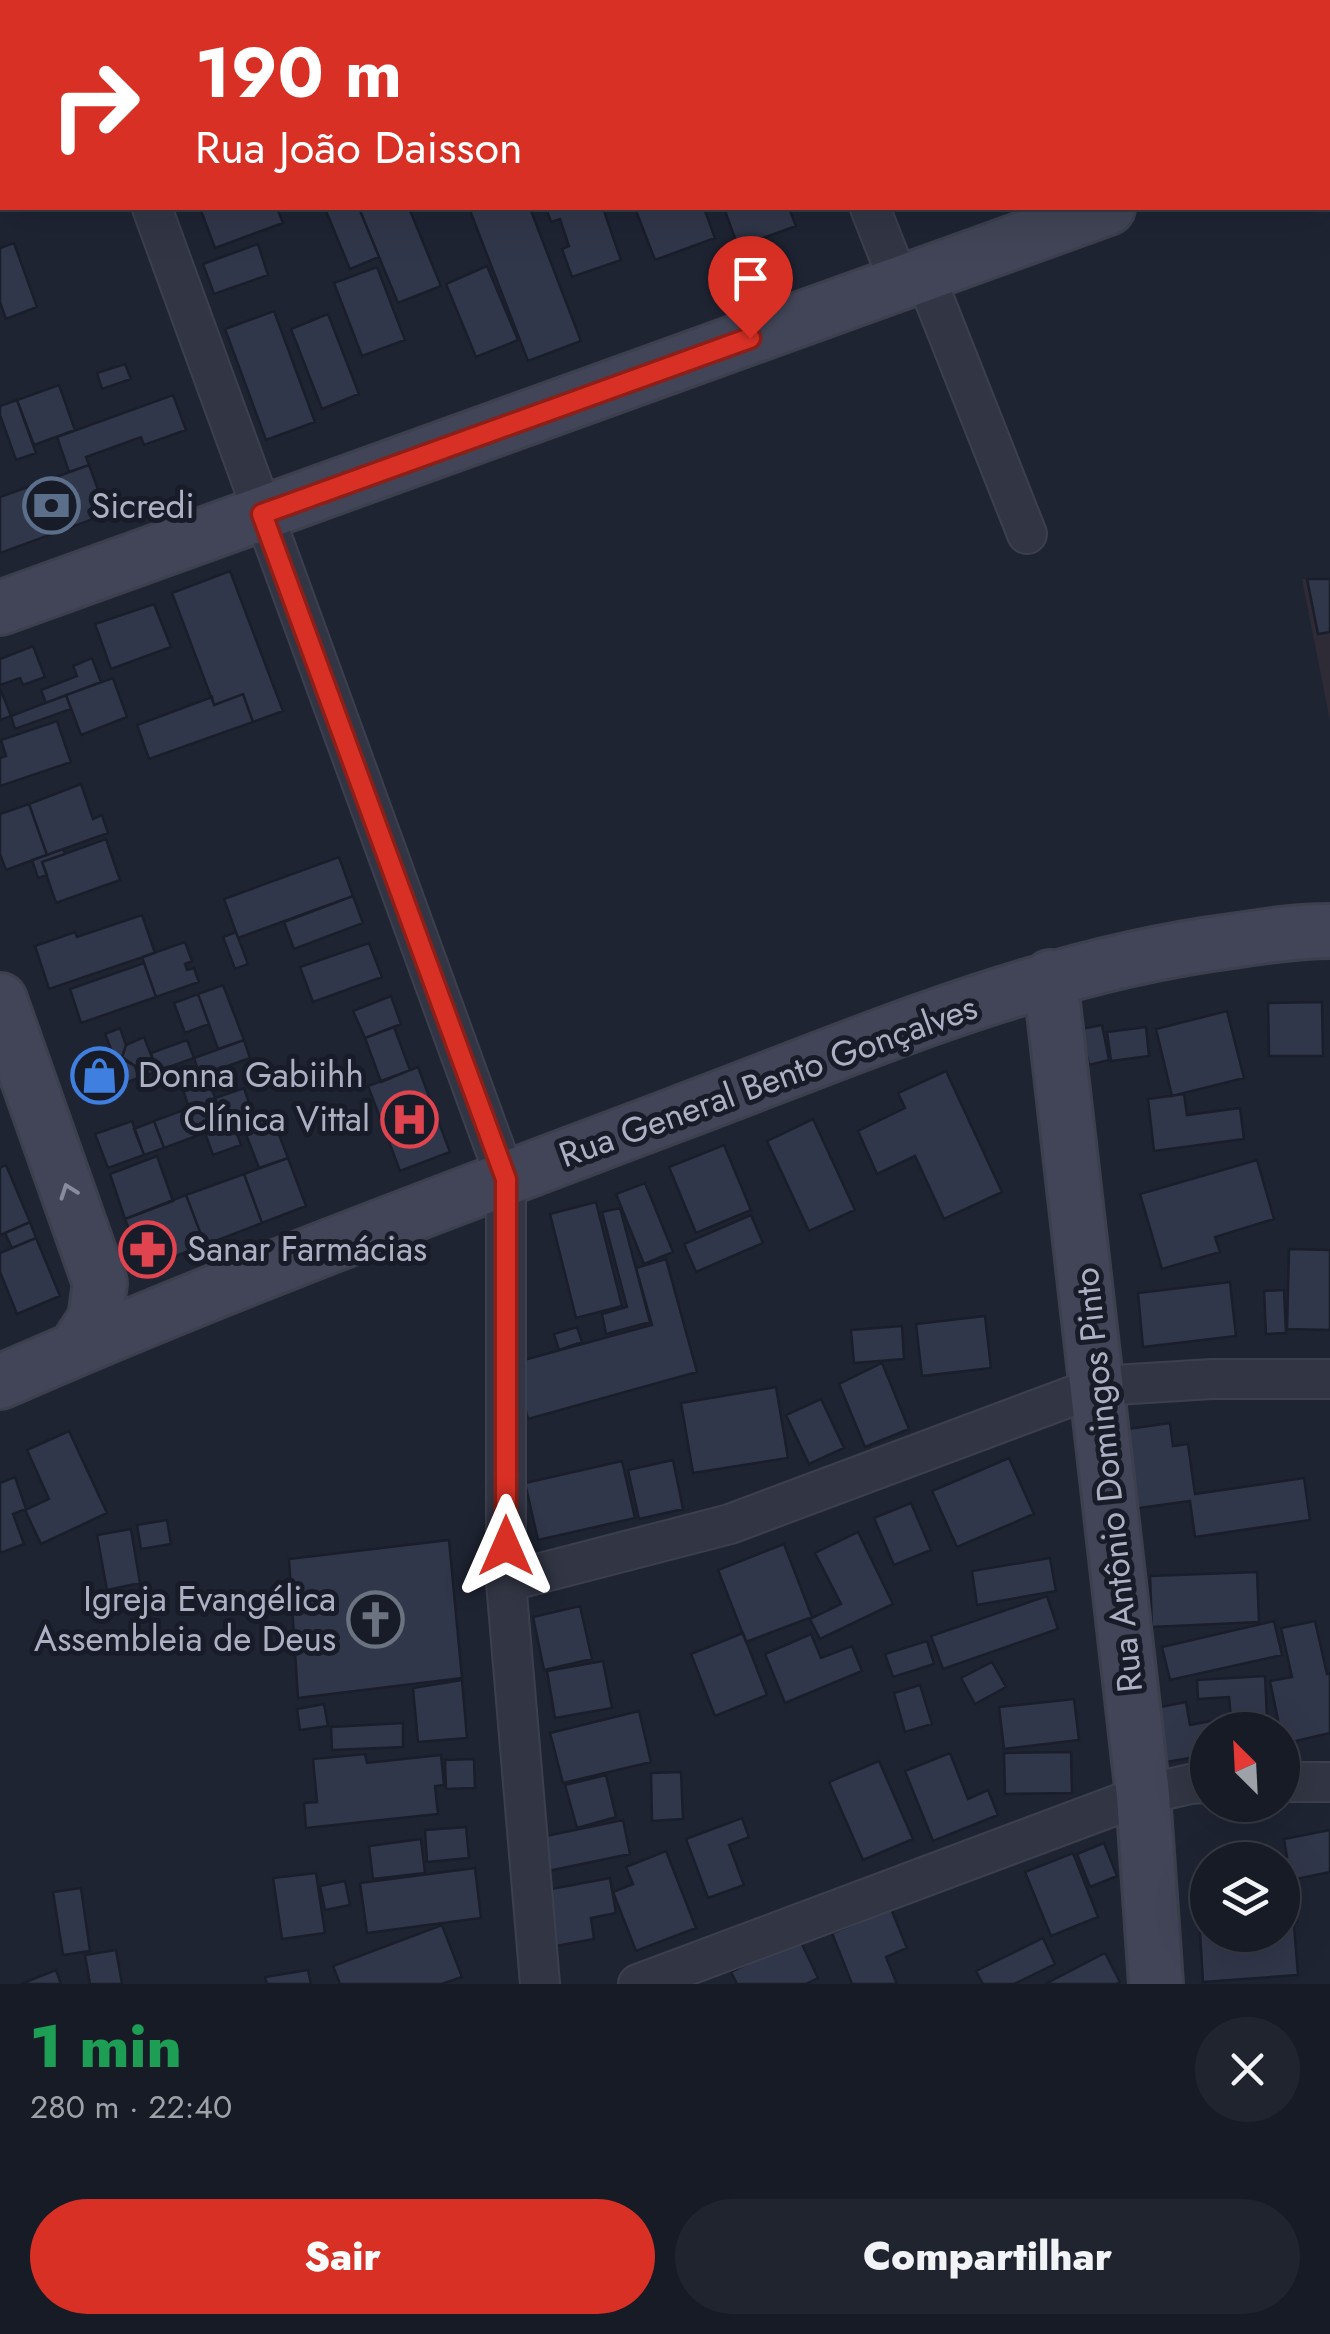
<!DOCTYPE html>
<html lang="pt">
<head>
<meta charset="utf-8">
<style>
  body { margin:0; font-family:Jost,sans-serif; background:#20242e; color:#f1f3f6; height:100vh; display:flex; flex-direction:column; font-size:38px; white-space:nowrap }
  * { box-sizing:border-box; margin:0 }
  p { font-size:32px; color:#9ea1a7 }
  .icon { flex:none; width:55px; height:55px; fill:none; stroke:currentColor; stroke-width:2; stroke-linecap:round; stroke-linejoin:round }
  .map { position:relative; height:1984px; overflow:hidden }
  .drawer { display:flex; flex-direction:column; background:#171b26; flex:1 }
  .drawer>* { flex:none }
  .hud { position:absolute; left:0px; top:0px; width:1330px; height:210px; box-shadow:0 10px 40px #0002,0 0 0 2px #363943; background:#d93025; color:#fff; overflow:hidden }
  .needle { width:65px; rotate:336deg }
  .tools { position:absolute; left:1190px; top:1712px; display:grid; gap:20px }
  .tools a { display:grid; place-items:center; width:110px; height:110px; border-radius:50%; background:#171b26; box-shadow:0 10px 40px #0002,0 0 0 2px #363943; font-size:50px }
  .pin { position:absolute; display:grid; place-items:center; width:85px; height:85px; color:#fff; margin:-102px -42px; border-radius:50% 50% 50% 0; rotate:-45deg; box-shadow:0 0 10px #0007 }
  .pin .icon { rotate:45deg }
  .me { position:absolute; width:110px; margin:-55px; rotate:0deg; stroke-linejoin:round; filter:drop-shadow(0 0 8px #0008) }
  .turn { display:flex; align-items:center; gap:35px; height:210px; padding:0 30px; font-size:45px }
  .turn .icon { width:130px; height:130px; stroke-width:2.5 }
  .turn b { display:block; font-size:70px; line-height:85px }
  .round { display:grid; place-items:center; flex:none; width:105px; height:105px; border-radius:52px; background:#20242e }
  .head { display:flex; align-items:center; justify-content:space-between; height:170px; padding:0 30px }
  h1 { font-size:60px; font-weight:800; line-height:75px; color:#1e9e55 }
  .cta { display:flex; gap:20px; margin-top:auto; padding:20px 30px }
  .cta a { flex:1; height:115px; border-radius:60px; background:#d93025; color:#fff; font-size:40px; font-weight:800; line-height:115px; text-align:center }
  .cta a+a { background:#20242e; color:#f1f3f6 }
  .map>svg:first-child { display:block }
  .medical { fill:#2e2a36 }
  .building { fill:#31374a; stroke:#1a1e2b; stroke-width:2.5 }
  .lines { fill:none; stroke-linecap:round; stroke-linejoin:round }
  .street-casing { stroke:#3c404e; stroke-width:42 }
  .secondary-casing { stroke:#3c404e; stroke-width:58 }
  .street { stroke:#323644; stroke-width:38 }
  .secondary { stroke:#414557; stroke-width:52 }
  .oneway { stroke:#878b9d }
  .route-casing { stroke:#8d1f18; stroke-width:25 }
  .route { stroke:#d93025; stroke-width:18 }
  .labels { text-anchor:middle; dominant-baseline:central; stroke-width:10; stroke-linejoin:round; paint-order:stroke }
  .poi-label { font-size:35px; fill:#acb0c2; stroke:#181c29; text-anchor:start }
  .street-label { font-size:35px; fill:#acb0c2; stroke:#181c29 }
</style>
</head>
<body>
<div class="map">
<svg width="1330" height="1984" viewBox="0 0 1330 1984">
  <rect width="100%" height="100%" fill="#1f2433"/>
  <path class="medical" d="M1302,579H1330V721Z"/>
  <path class="building" d="M0,0L29,2H2L0,39Z
    M200,208H277L283,223L215,248Z
    M334,208H359L379,257L350,269L326,211Z
    M359,208H409L441,286L398,303Z
    M469,208H530L581,341L528,361Z
    M546,208H603L621,260L572,277L562,249L569,246L560,219L551,222Z
    M635,208H704L715,238L655,260Z
    M724,208H789L796,226L738,247Z
    M14,243L37,307L6,319L0,302V248Z
    M258,244L268,275L214,294L203,264Z
    M487,266L518,340L476,357L446,284Z
    M377,267L405,340L362,356L334,283Z
    M274,311L315,422L266,440L225,329Z
    M328,314L359,394L322,409L291,329Z
    M125,364L131,379L102,389L97,373Z
    M59,385L75,430L34,445L17,400Z
    M173,395L186,430L144,445L141,437L86,457L89,465L69,472L57,437Z
    M17,400L36,453L16,460L0,415V406Z
    M89,465L107,514L0,553V497Z
    M230,571L283,711L253,722L243,694L214,705L172,593Z
    M1307,579H1330V632L1318,634Z
    M154,604L171,647L111,669L95,624Z
    M33,646L45,677L23,685L20,678L0,685V659Z
    M92,658L101,682L46,703L41,690L77,676L73,666Z
    M113,678L127,717L81,735L66,695Z
    M0,688L11,716L0,720Z
    M243,694L253,722L149,759L137,725L212,697L214,705Z
    M66,695L71,709L15,729L11,716Z
    M57,721L71,762L0,786V758L6,756L1,740Z
    M81,784L93,819L102,815L108,833L47,855L29,804Z
    M29,804L47,855L6,870L0,854V814Z
    M106,839L120,880L56,903L42,862Z
    M63,849L65,854L42,862L47,875L38,878L32,860Z
    M339,857L353,896L238,938L224,899Z
    M353,896L363,923L294,949L284,922Z
    M142,915L155,953L49,989L35,946L75,932L77,937Z
    M236,932L248,964L235,969L223,937Z
    M185,942L192,961L185,964L187,970L194,968L199,982L156,997L142,957Z
    M369,943L382,977L313,1002L300,967Z
    M144,963L156,997L81,1023L70,989Z
    M223,985L244,1040L218,1049L198,994Z
    M198,994L209,1024L185,1033L174,1003Z
    M391,996L401,1024L365,1038L353,1011Z
    M1322,1002L1323,1056H1269L1268,1003Z
    M1227,1011L1244,1078L1172,1096L1156,1029Z
    M1102,1025L1109,1060L1089,1065L1081,1029Z
    M394,1027L410,1070L381,1082L365,1038Z
    M1146,1027L1149,1056L1111,1061L1107,1032Z
    M120,1028L126,1045L122,1057L113,1054L105,1034Z
    M144,1037L153,1060L135,1066L122,1057L126,1045Z
    M187,1040L194,1058L139,1078L135,1066L153,1060L151,1053Z
    M244,1040L250,1058L200,1076L194,1058Z
    M113,1054L135,1066L139,1078L90,1095L80,1066Z
    M418,1067L450,1152L400,1171L368,1086Z
    M946,1071L1002,1192L944,1219L915,1156L877,1174L858,1131L905,1108L898,1093Z
    M209,1080L215,1098L208,1116L189,1108L183,1090Z
    M244,1088L253,1115L164,1148L154,1121L189,1108L208,1116L215,1098Z
    M1184,1094L1187,1115L1240,1108L1244,1139L1154,1151L1148,1099Z
    M271,1114L288,1158L259,1168L242,1124Z
    M813,1119L855,1210L809,1231L767,1141Z
    M132,1121L144,1155L108,1168L95,1134Z
    M154,1121L164,1148L144,1155L134,1129Z
    M233,1122L241,1145L213,1155L205,1133Z
    M724,1145L751,1210L696,1233L669,1167Z
    M157,1156L173,1201L125,1219L110,1174Z
    M288,1158L306,1206L262,1223L244,1174Z
    M1257,1160L1274,1219L1215,1237L1220,1252L1162,1269L1140,1194Z
    M6,1165L30,1222L0,1235V1168Z
    M244,1174L262,1223L205,1245L186,1195Z
    M645,1183L673,1252L644,1264L616,1194Z
    M186,1195L205,1245L144,1268L125,1219Z
    M596,1202L622,1306L576,1318L550,1214Z
    M620,1208L650,1322L606,1334L602,1314L627,1307L602,1212Z
    M751,1215L763,1243L696,1272L684,1244Z
    M30,1222L36,1238L12,1248L5,1233Z
    M36,1238L60,1296L17,1314L0,1272V1253Z
    M1289,1249L1330,1250V1330L1287,1329Z
    M666,1259L697,1372L528,1419L513,1363L652,1325L636,1268Z
    M1230,1282L1236,1336L1143,1347L1138,1293Z
    M1284,1290L1286,1333L1266,1334L1264,1291Z
    M985,1316L991,1368L922,1376L916,1324Z
    M902,1326L904,1359L854,1363L851,1330Z
    M577,1327L582,1342L559,1350L554,1334Z
    M882,1363L909,1429L865,1447L839,1384Z
    M776,1387L788,1458L693,1473L681,1403Z
    M821,1399L844,1448L809,1464L786,1415Z
    M1170,1423L1173,1446L1188,1444L1195,1494L1304,1478L1310,1520L1195,1537L1190,1501L1118,1511L1107,1432Z
    M69,1431L107,1513L41,1544L25,1510L49,1499L27,1450Z
    M1009,1458L1034,1514L957,1547L932,1491Z
    M673,1460L683,1509L639,1519L628,1470Z
    M622,1461L635,1518L538,1540L525,1483Z
    M15,1477L26,1509L13,1514L24,1544L0,1553V1483Z
    M911,1503L931,1550L894,1565L874,1518Z
    M167,1520L171,1544L141,1549L137,1525Z
    M131,1529L140,1583L107,1590L97,1535Z
    M858,1532L893,1604L820,1639L810,1619L841,1604L815,1553Z
    M449,1540L462,1678L298,1698L289,1559Z
    M784,1544L812,1617L746,1642L718,1570Z
    M1050,1558L1056,1591L977,1605L972,1571Z
    M1257,1572L1259,1622L1152,1627L1150,1576Z
    M1047,1596L1058,1629L943,1669L931,1636Z
    M580,1606L592,1659L544,1670L533,1617Z
    M1274,1621L1282,1655L1170,1680L1162,1647Z
    M1315,1621L1327,1674L1330,1673V1733L1283,1744L1282,1730H1280L1270,1681L1292,1677L1281,1628Z
    M743,1633L767,1695L715,1716L691,1654Z
    M811,1634L821,1658L852,1646L862,1671L785,1703L765,1654Z
    M927,1641L934,1664L893,1677L885,1654Z
    M603,1661L612,1708L555,1718L547,1671Z
    M992,1662L1006,1687L975,1704L961,1678Z
    M1265,1676L1267,1717L1231,1719L1229,1697L1198,1699L1197,1680Z
    M462,1680L467,1738L418,1742L413,1688Z
    M920,1685L932,1724L905,1732L894,1693Z
    M1074,1699L1079,1740L1004,1749L999,1707Z
    M1186,1702L1190,1725L1216,1720L1218,1730H1208V1755L1160,1763L1150,1709Z
    M324,1704L328,1726L300,1730L297,1709Z
    M639,1711L651,1762L563,1783L550,1733Z
    M403,1723V1747L332,1750L331,1727Z
    M1071,1752L1072,1793L1005,1794L1004,1753Z
    M950,1753L968,1799L988,1790L998,1815L933,1841L905,1771Z
    M365,1754L367,1763L441,1755L444,1785L435,1786L438,1814L306,1828L304,1803L317,1802L313,1759Z
    M474,1759L475,1788L446,1789L445,1760Z
    M879,1761L913,1839L863,1860L829,1782Z
    M681,1772L683,1819L652,1821L651,1773Z
    M606,1775L616,1817L577,1828L565,1785Z
    M742,1818L749,1837L729,1845L744,1885L708,1898L686,1839Z
    M623,1820L630,1854L548,1871L541,1837Z
    M466,1827L469,1858L427,1862L425,1830Z
    M1330,1830V1872L1282,1882V1860H1272L1287,1857L1284,1839Z
    M421,1839L425,1873L373,1879L369,1846Z
    M1104,1843L1117,1876L1090,1887L1077,1854Z
    M666,1851L696,1928L636,1951L613,1892L633,1884L626,1867Z
    M1073,1853L1098,1917L1051,1936L1025,1872Z
    M475,1868L481,1918L367,1933L360,1883Z
    M316,1873L325,1933L282,1939L273,1878Z
    M610,1878L616,1913L591,1918L594,1939L545,1948L535,1892Z
    M345,1881L350,1905L325,1910L320,1886Z
    M81,1888L90,1951L63,1955L53,1892Z
    M1294,1889L1297,1922L1282,1924V1890Z
    M891,1909L907,1948L886,1957L897,1984H852L832,1933Z
    M442,1925L462,1977L442,1984H340L333,1966Z
    M1282,1925H1294L1298,1975L1203,1982L1200,1932L1208,1931V1935H1282Z
    M799,1938L818,1978L806,1984H737L731,1972Z
    M1043,1938L1055,1964L1014,1984H983L976,1971Z
    M116,1950L122,1984H90L85,1955Z
    M1105,1953L1120,1982L1116,1984H1045Z
    M56,1970L61,1984H21Z
    M308,1970L311,1984H267L265,1977Z"/>
  <g class="lines">
    <defs>
      <path id="street" d="M77,0L78,2
        M788,0L789,2
        M152,208L506,1179V1582L540,1984
        M870,208L900,284
        M925,276L1027,534
        M506,1582L730,1524L1099,1386L1212,1379H1330
        M1282,1782H1330
        M638,1984L1143,1795L1190,1784L1208,1783"/>
      <path id="secondary" d="M1328,126L1330,125
        M0,608L1108,208
        M1050,977L1143,1795L1156,1984
        M0,1000L100,1283L95,1319L76,1348
        M0,1382C222,1284 450,1200 677,1114C858,1046 1038,966 1232,941C1264,936 1297,931 1330,931"/>
    </defs>
    <use href="#street" class="street-casing"/>
    <use href="#secondary" class="secondary-casing"/>
    <use href="#street" class="street"/>
    <use href="#secondary" class="secondary"/>
  </g>
  <defs><path id="oneway-chevron" d="M-2-3.5L2.5 0L-2 3.5" fill="none" stroke-width="1.6" stroke-linecap="round" stroke-linejoin="round" transform="scale(2.5)"/></defs>
  <use class="oneway" href="#oneway-chevron" transform="translate(68 1191) rotate(-110)"/>
  <g class="lines">
    <defs>
      <path id="route" d="M506,1546V1179L262,514L750,338"/>
    </defs>
    <use href="#route" class="route-casing"/>
    <use href="#route" class="route"/>
  </g>
  <defs>
    <symbol id="bank-ring" viewBox="-11 -11 22 22"><circle r="9.5" fill="#181c29" stroke="#5c6f8a" stroke-width="1.5"/><path d="M-6-4H6V4H-6ZM0-2.3a2.3 2.3 0 1 0 0 4.6a2.3 2.3 0 1 0 0-4.6Z" fill="#5c6f8a"/></symbol>
    <symbol id="shop-ring" viewBox="-11 -11 22 22"><circle r="9.5" fill="#181c29" stroke="#3f7fe0" stroke-width="1.5"/><path d="M-5-2.5h2.3a2.7 3.5 0 0 1 5.4 0H5L5.5 6h-11ZM-1.5-2.5h3a1.5 2.3 0 0 0-3 0Z" fill="#3f7fe0"/></symbol>
    <symbol id="hospital-ring" viewBox="-11 -11 22 22"><circle r="9.5" fill="#181c29" stroke="#e0444e" stroke-width="1.5"/><path d="M-5-5h3v3.5h4V-5h3V5h-3V1.5h-4V5h-3Z" fill="#e0444e"/></symbol>
    <symbol id="pharmacy-ring" viewBox="-11 -11 22 22"><circle r="9.5" fill="#181c29" stroke="#e0444e" stroke-width="1.5"/><path d="M-2-6h4v4h4v4h-4v4h-4v-4h-4v-4h4Z" fill="#e0444e"/></symbol>
    <symbol id="church-ring" viewBox="-11 -11 22 22"><circle r="9.5" fill="#181c29" stroke="#6b7280" stroke-width="1.5"/><path d="M-1.2-6h2.4v3.5h3.3v2.4h-3.3V6h-2.4V-.1h-3.3v-2.4h3.3Z" fill="#6b7280"/></symbol>
  </defs>
  <g fill-rule="evenodd">
    <use href="#bank-ring" x="20" y="474" width="63" height="63"/>
    <use href="#shop-ring" x="68" y="1044" width="63" height="63"/>
    <use href="#hospital-ring" x="378" y="1088" width="63" height="63"/>
    <use href="#pharmacy-ring" x="116" y="1218" width="63" height="63"/>
    <use href="#church-ring" x="344" y="1588" width="63" height="63"/>
  </g>
  <g class="labels">
    <g class="poi-label">
      <text x="91" y="506">Sicredi</text>
      <text x="138" y="1075">Donna Gabiihh</text>
      <text x="370" y="1119" text-anchor="end">Clínica Vittal</text>
      <text x="187" y="1249">Sanar Farmácias</text>
      <text x="336" y="1599" text-anchor="end">Igreja Evangélica<tspan x="336" dy="40">Assembleia de Deus</tspan></text>
    </g>
    <g class="street-label">
      <text transform="translate(768 1081) rotate(-20)">Rua General Bento Gonçalves</text>
      <text transform="translate(1108 1480) rotate(-96)">Rua Antônio Domingos Pinto</text>
    </g>
  </g>
</svg>
<div class="tools">
<a><svg class="needle" viewBox="-14 -14 28 28"><path d="M0-13l5 13h-10z" fill="#e53935"/><path d="M0 13l5-13h-10z" fill="#9ea1a7"/></svg></a>
<a><svg class="icon" aria-label="layers" viewBox="0 0 24 24"><path d="M12 4l9 5-9 5-9-5zM3 14l9 5 9-5"/></svg></a>
</div>
<div class="pin" style="left:750px;top:338px;background:#d93025"><svg class="icon" aria-label="arrive" viewBox="0 0 24 24"><path d="M6 21V4h12l-3 4 3 4H6"/></svg></div>
<svg class="me" style="left:506px;top:1546px" viewBox="-20 -20 40 40"><path d="M0-17L14 15 0 8-14 15z" fill="#d93025" stroke="#fff" stroke-width="4"/></svg>
<div class="hud">
<div class="turn"><svg class="icon" aria-label="right" viewBox="0 0 24 24"><path d="M7 20v-9h11M14 6l5 5-5 5"/></svg><div><b>190 m</b>Rua João Daisson</div></div>
</div>
</div>
<section class="drawer">
<div class="head"><div><h1>1 min</h1><p>280 m · 22:40</p></div><a class="round"><svg class="icon" aria-label="close" viewBox="0 0 24 24"><path d="M6 6l12 12M18 6L6 18"/></svg></a></div>
<div class="cta"><a>Sair</a><a>Compartilhar</a></div>
</section>
</body>
</html>
